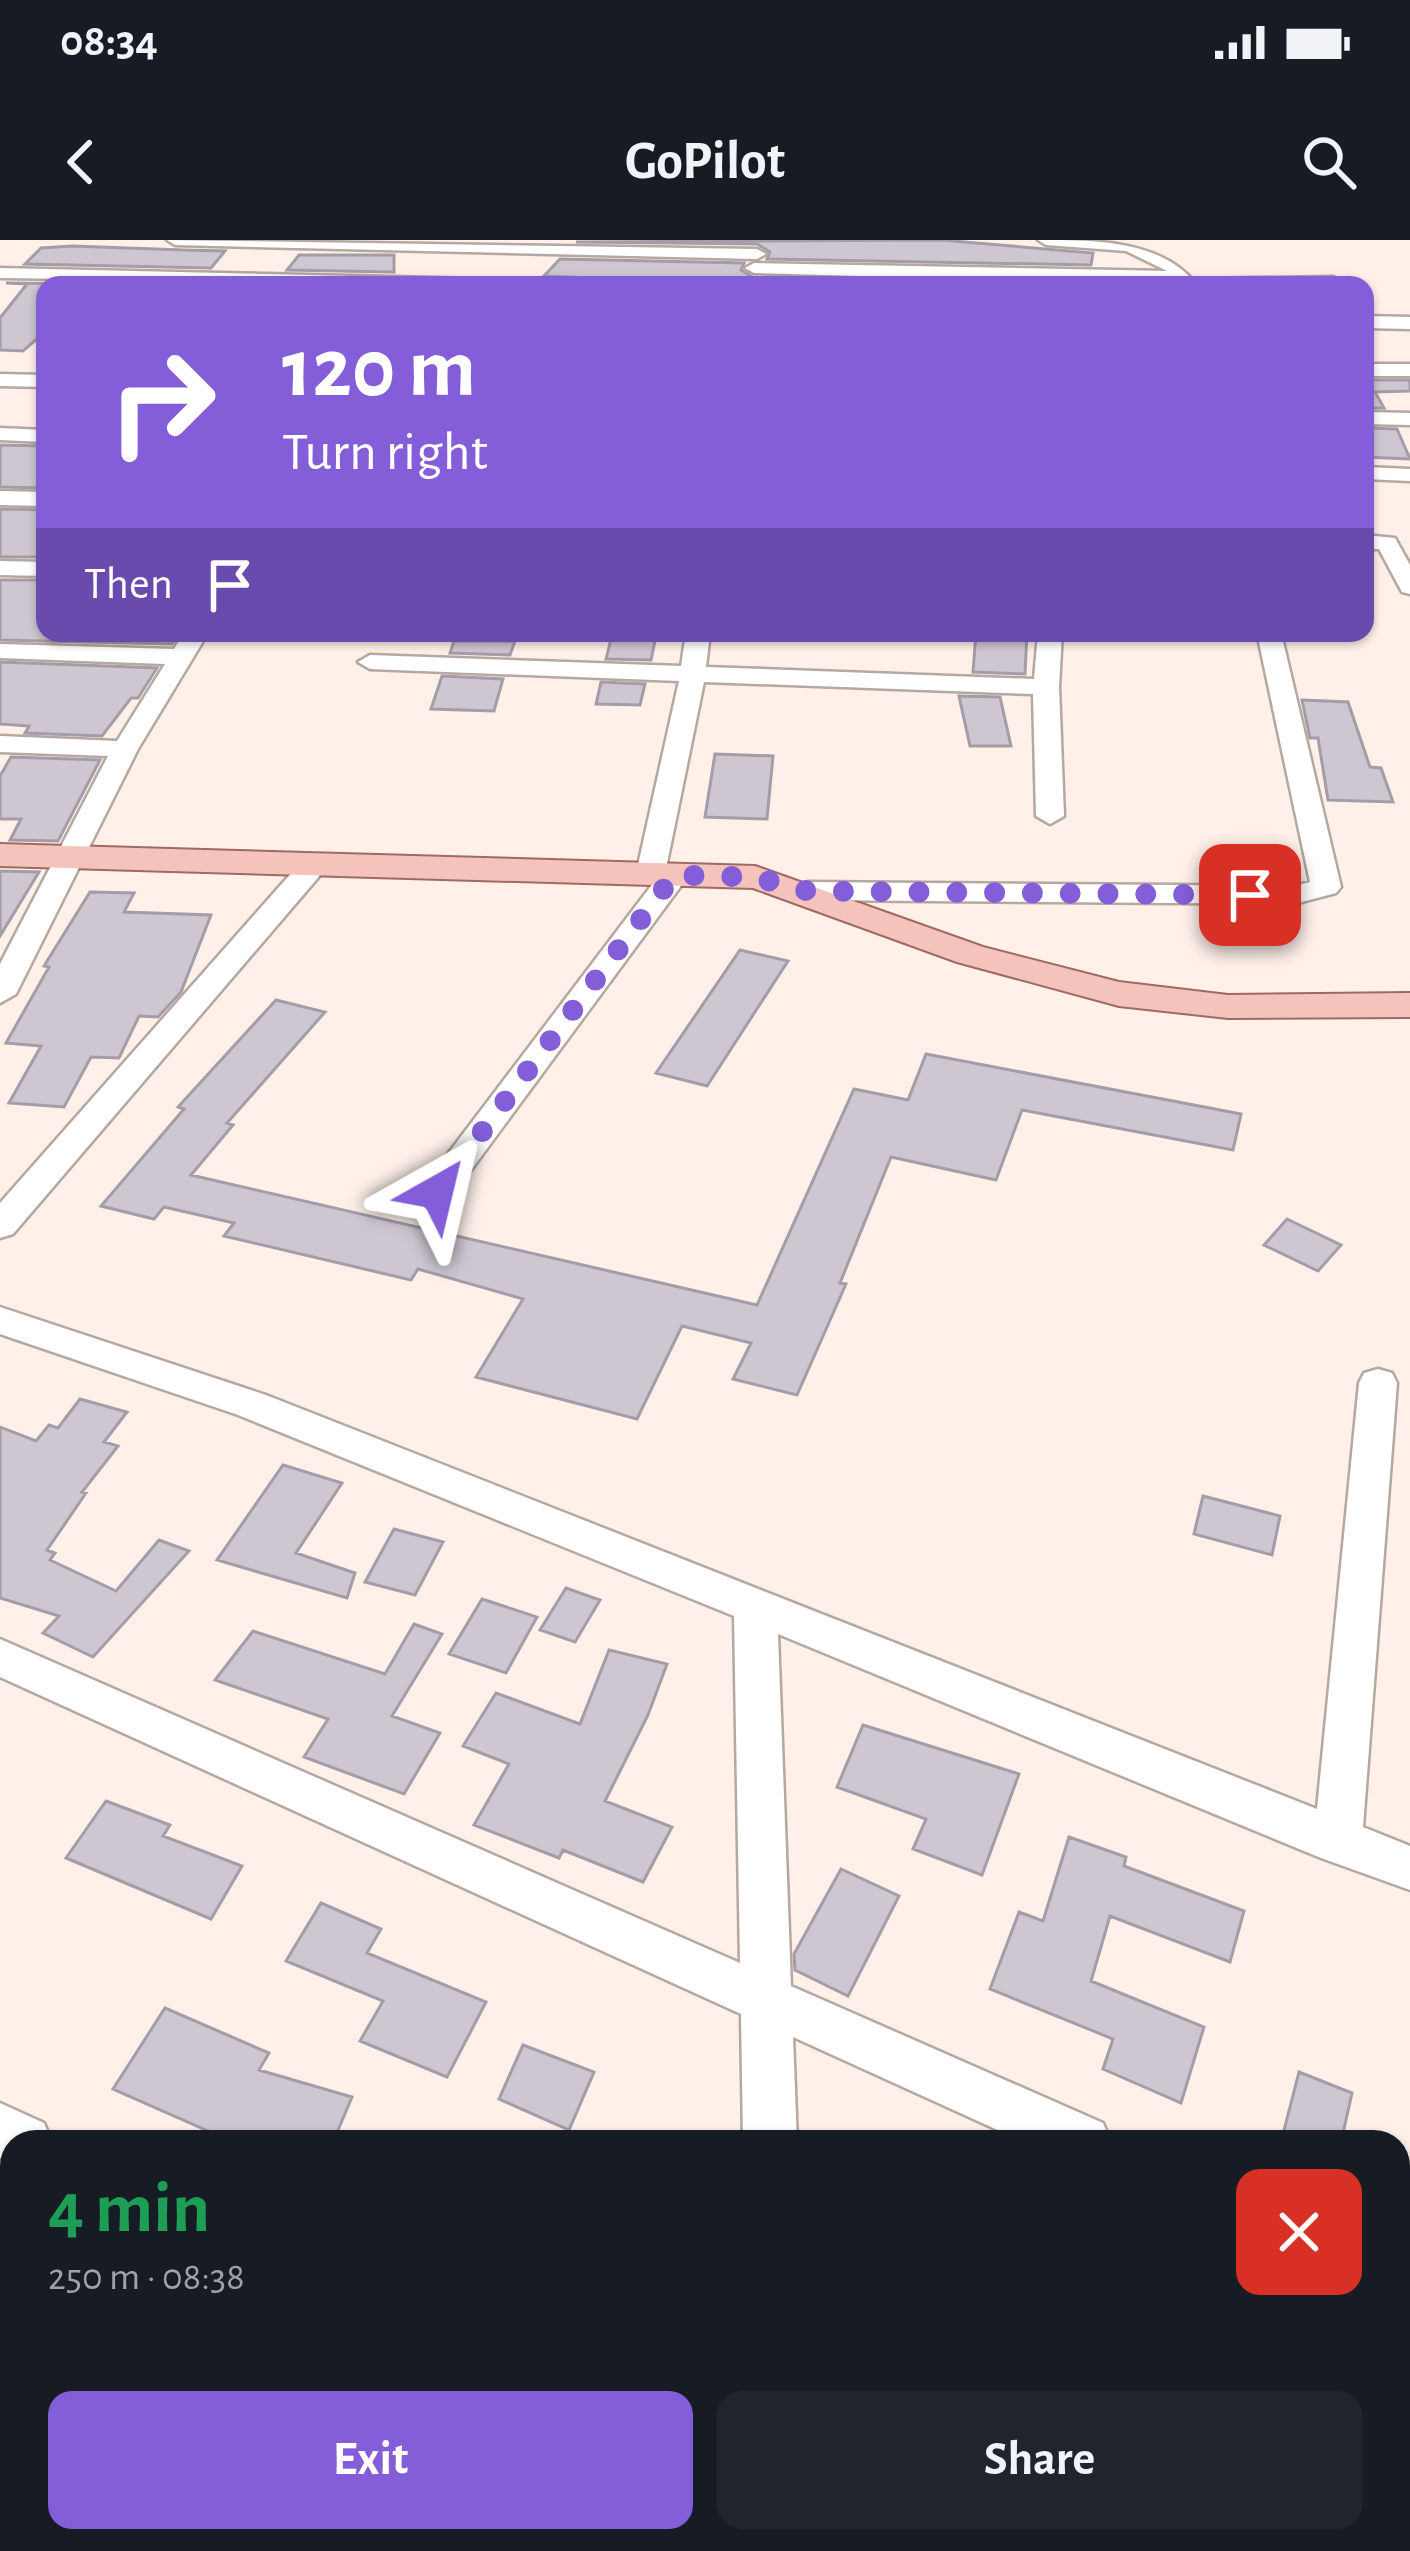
<!DOCTYPE html>
<html lang="en">
<head>
<meta charset="utf-8">
<style>
  body { margin:0; font-family:"Alegreya Sans",sans-serif; background:#20242c; color:#f1f3f6; height:100vh; display:flex; flex-direction:column; font-size:45px; white-space:nowrap }
  * { box-sizing:border-box; margin:0 }
  p { font-size:39px; color:#9ea1a6 }
  .icon { flex:none; width:66px; height:66px; fill:none; stroke:currentColor; stroke-width:2; stroke-linecap:round; stroke-linejoin:round }
  .map { position:relative; flex:1; overflow:hidden }
  .details { position:absolute; left:0px; top:1890px; width:1410px; height:423px; display:flex; flex-direction:column; background:#171b24; border-radius:36px 36px 0 0; box-shadow:0 3px 9px #0004 }
  .details>* { flex:none }
  .hud { position:absolute; left:36px; top:36px; width:1338px; height:366px; border-radius:24px; box-shadow:0 3px 9px #0004; background:#835ed8; color:#fff; overflow:hidden }
  .pin { position:absolute; display:grid; place-items:center; width:102px; height:102px; color:#fff; margin:-51px; border-radius:24px; box-shadow:0 6px 18px #0006 }
  .me { position:absolute; width:132px; margin:-66px; rotate:37deg; stroke-linejoin:round; filter:drop-shadow(0 0 9px #0008) }
  .turn { display:flex; align-items:center; gap:42px; height:252px; padding:0 48px; font-size:54px }
  .turn .icon { width:156px; height:156px; stroke-width:2.5 }
  .turn b { display:block; font-size:84px; line-height:102px }
  .then { display:flex; align-items:center; height:114px; padding:0 48px; background:#0003; gap:24px; font-size:45px }
  .round { display:grid; place-items:center; flex:none; width:126px; height:126px; border-radius:24px; background:#20242c }
  .summary { display:flex; align-items:center; justify-content:space-between; height:204px; padding:0 48px }
  h1 { font-size:72px; font-weight:700; line-height:90px; color:#1e9e55 }
  .cta { display:flex; gap:24px; margin-top:auto; padding:24px 48px }
  .cta a { flex:1; height:138px; border-radius:24px; background:#835ed8; color:#fff; font-size:48px; font-weight:700; line-height:138px; text-align:center }
  .cta a+a { background:#20242c; color:#f1f3f6 }
  .status { display:flex; justify-content:space-between; align-items:center; height:84px; padding:0 60px; background:#171b24; direction:ltr }
  .status svg { height:33px; fill:currentColor }
  header { display:flex; justify-content:space-between; align-items:center; height:156px; padding:0 48px; background:#171b24; font-size:54px; font-weight:700 }
  .map>svg:first-child { display:block }
  .building { fill:#cec7d2; stroke:#a49da7; stroke-width:3 }
  .lines { fill:none; stroke-linecap:round; stroke-linejoin:round }
  .minor-casing { stroke:#b4a8a1; stroke-width:5 }
  .major-casing { stroke:#a06a62; stroke-width:4 }
  .minor { fill:#fff; fill-rule:evenodd }
  .major { fill:#f4c4bc; fill-rule:evenodd }
  .route { stroke:#835ed8; stroke-width:21; stroke-dasharray:0 37.8 }
</style>
</head>
<body>
<div class="status"><b>08:34</b><svg viewBox="0 0 49 12"><path d="M0 12V9h3v3zM5 12V6h3v6zM10 12V3h3v9zM15 12V0h3v12zM26 1h20v11H26zM47 4h2v5h-2z"/></svg></div>
<header><svg class="icon" aria-label="back" viewBox="0 0 24 24"><path d="M15 5l-7 7 7 7"/></svg>GoPilot<svg class="icon" aria-label="search" viewBox="0 0 24 24"><circle cx="10" cy="10" r="6"/><path d="M15 15l6 6"/></svg></header>
<div class="map">
<svg width="1410" height="2311" viewBox="0 0 1410 2311">
  <rect width="100%" height="100%" fill="#fff1ea"/>
  <path class="building" d="M941,0L1093,13L1091,25L767,19L770,12L757,4L576,2Z
    M72,6L184,10L225,11L211,28L25,24L41,8Z
    M299,15H394V32L287,30Z
    M560,19L744,23L741,30L754,38L1019,45H770V38L660,41L544,36Z
    M6,43L191,45H45V92L23,111L0,110V78L27,44Z
    M1365,140H1410V151L1375,152L1384,168H1365Z
    M1365,188L1397,189L1410,219L1365,217Z
    M0,205L45,206V248L0,247Z
    M0,269L45,270V317H0Z
    M0,340H45V393H179L172,404L0,400Z
    M976,393H1027L1025,434L973,432Z
    M620,395L656,396L651,420L606,419L611,399L619,400Z
    M454,401H515L510,415L450,413Z
    M0,422L157,428L138,458H131L102,496L25,493L29,486L0,484Z
    M442,436L503,439L494,471L431,469Z
    M601,442L645,444L640,465L596,464Z
    M959,456L1000,457L1011,506H970Z
    M1302,460L1348,462L1370,527L1381,528L1393,562L1328,560L1318,498H1310Z
    M715,514L773,516L767,579L705,577Z
    M11,517L100,520L58,601L10,600L21,579H0V536Z
    M0,631L39,632L0,696Z
    M90,652L134,653L124,672L211,675L181,752L158,777L139,776L119,818L91,817L64,867L9,863L41,806L6,803L49,727L44,726Z
    M740,710L788,721L707,846L656,833Z
    M276,760L325,772L227,883L233,885L191,935L757,1065L854,849L908,860L926,814L1241,874L1233,910L1022,870L996,940L891,917L840,1043L846,1044L797,1155L733,1139L751,1103L682,1086L637,1179L476,1137L523,1059L418,1029L411,1040L224,996L234,983L164,967L154,979L101,966L184,869L178,867Z
    M1287,979L1341,1005L1318,1031L1264,1005Z
    M80,1159L127,1172L104,1202L118,1206L82,1252L86,1253L47,1310L55,1313L50,1320L116,1351L159,1300L189,1311L93,1417L43,1393L59,1376L0,1358V1187L36,1201L49,1185L58,1188Z
    M283,1225L342,1243L296,1313L355,1333L347,1358L217,1320Z
    M1203,1256L1280,1276L1272,1315L1194,1294Z
    M394,1289L443,1302L415,1355L365,1342Z
    M566,1348L600,1360L575,1402L540,1390Z
    M482,1359L537,1377L506,1433L449,1414Z
    M414,1384L442,1394L392,1476L440,1493L404,1554L304,1517L328,1479L215,1440L253,1391L385,1434Z
    M609,1410L667,1424L648,1475L605,1561L672,1587L643,1642L563,1610L559,1618L474,1585L509,1524L463,1506L496,1453L580,1484Z
    M863,1485L1019,1534L982,1635L913,1609L926,1579L837,1547Z
    M106,1561L170,1585L163,1596L242,1626L211,1679L66,1618Z
    M1069,1597L1126,1617L1124,1626L1244,1671L1230,1722L1110,1676L1091,1741L1204,1787L1181,1863L1103,1829L1113,1799L990,1749L1019,1672L1043,1681Z
    M841,1629L899,1656L848,1756L795,1730L794,1714Z
    M321,1663L381,1689L367,1713L486,1762L447,1837L360,1801L383,1761L286,1721Z
    M165,1768L269,1813L259,1830L352,1857L333,1902H233L113,1849Z
    M523,1805L594,1832L569,1890L499,1859Z
    M1299,1832L1352,1853L1341,1902H1281Z"/>
  <g class="lines">
    <defs>
      <path id="minor" d="M167,0L757,9L766,14L757,19L175,5Z
        M1038,0C1093,0 1156,0 1192,39L1333,37L1342,42L1178,45L754,33L745,28L754,23L1167,31L1126,11L1046,5Z
        M0,28L525,40L534,45L0,38Z
        M1365,76L1410,77V89L1365,88Z
        M1365,124H1410V136H1365Z
        M0,134L45,135V147L0,146Z
        M1365,172L1410,173V185L1365,184Z
        M0,188L45,190V202L0,200Z
        M1365,227L1410,229V241L1365,239Z
        M0,251L45,252V266L0,265Z
        M1365,295L1395,298L1410,325V354L1402,352L1379,309H1365Z
        M0,321L45,322V336L0,335Z
        M184,393H208L138,509L16,754L0,763V724L108,516L0,512V496L117,501L165,424L0,418V404L174,409Z
        M686,393H710L706,427L1034,439L1038,393H1062L1059,447L1064,576L1050,584L1036,576L1033,454L704,442L666,628L684,629L689,635L449,960H425L419,952L425,944L654,642L640,640L636,634L679,441L370,429L358,422L370,415L681,426Z
        M1257,393H1281L1341,647L1336,653L1294,664L808,660L793,651L808,642L1294,646L1310,642Z
        M312,618L326,627L322,633L13,994L0,998V963L302,621Z
        M0,1067L266,1155L1317,1569L1359,1143L1364,1133L1378,1129L1392,1133L1397,1143L1363,1587L1410,1606V1650L1321,1618L778,1394L791,1746L1103,1883L1111,1902H1024L793,1797L797,1902H743L741,1774L0,1437V1399L740,1723L734,1376L238,1175L0,1094Z
        M0,1863L44,1883L52,1902H12V1923L0,1918Z
        M1398,2011L1410,2016V2072L1398,2067Z
        M764,2301H839L844,2311H768Z"/>
      <path id="major" d="M0,604L755,626L983,707L1119,742L1228,755L1410,753V777L1228,778L1119,766L957,722L753,648L0,626Z"/>
    </defs>
    <use href="#minor" class="minor-casing"/>
    <use href="#major" class="major-casing"/>
    <use href="#minor" class="minor"/>
    <use href="#major" class="major"/>
  </g>
  <g class="lines">
    <path class="route" d="M437,952L674,635L754,637L808,651L1250,655"/>
  </g>
</svg>
<div class="pin" style="left:1250px;top:655px;background:#d93025"><svg class="icon" aria-label="arrive" viewBox="0 0 24 24"><path d="M6 21V4h12l-3 4 3 4H6"/></svg></div>
<svg class="me" style="left:437px;top:952px" viewBox="-20 -20 40 40"><path d="M0-17L14 15 0 8-14 15z" fill="#835ed8" stroke="#fff" stroke-width="4"/></svg>
<div class="hud">
<div class="turn"><svg class="icon" aria-label="right" viewBox="0 0 24 24"><path d="M7 20v-9h11M14 6l5 5-5 5"/></svg><div><b>120 m</b>Turn right</div></div>
<div class="then">Then<svg class="icon" aria-label="arrive" viewBox="0 0 24 24"><path d="M6 21V4h12l-3 4 3 4H6"/></svg></div>
</div>
<section class="details">
<div class="summary"><div><h1>4 min</h1><p>250 m · 08:38</p></div><a class="round" style="background:#d93025;color:#fff"><svg class="icon" aria-label="close" viewBox="0 0 24 24"><path d="M6 6l12 12M18 6L6 18"/></svg></a></div>
<div class="cta"><a>Exit</a><a>Share</a></div>
</section>
</div>
</body>
</html>
